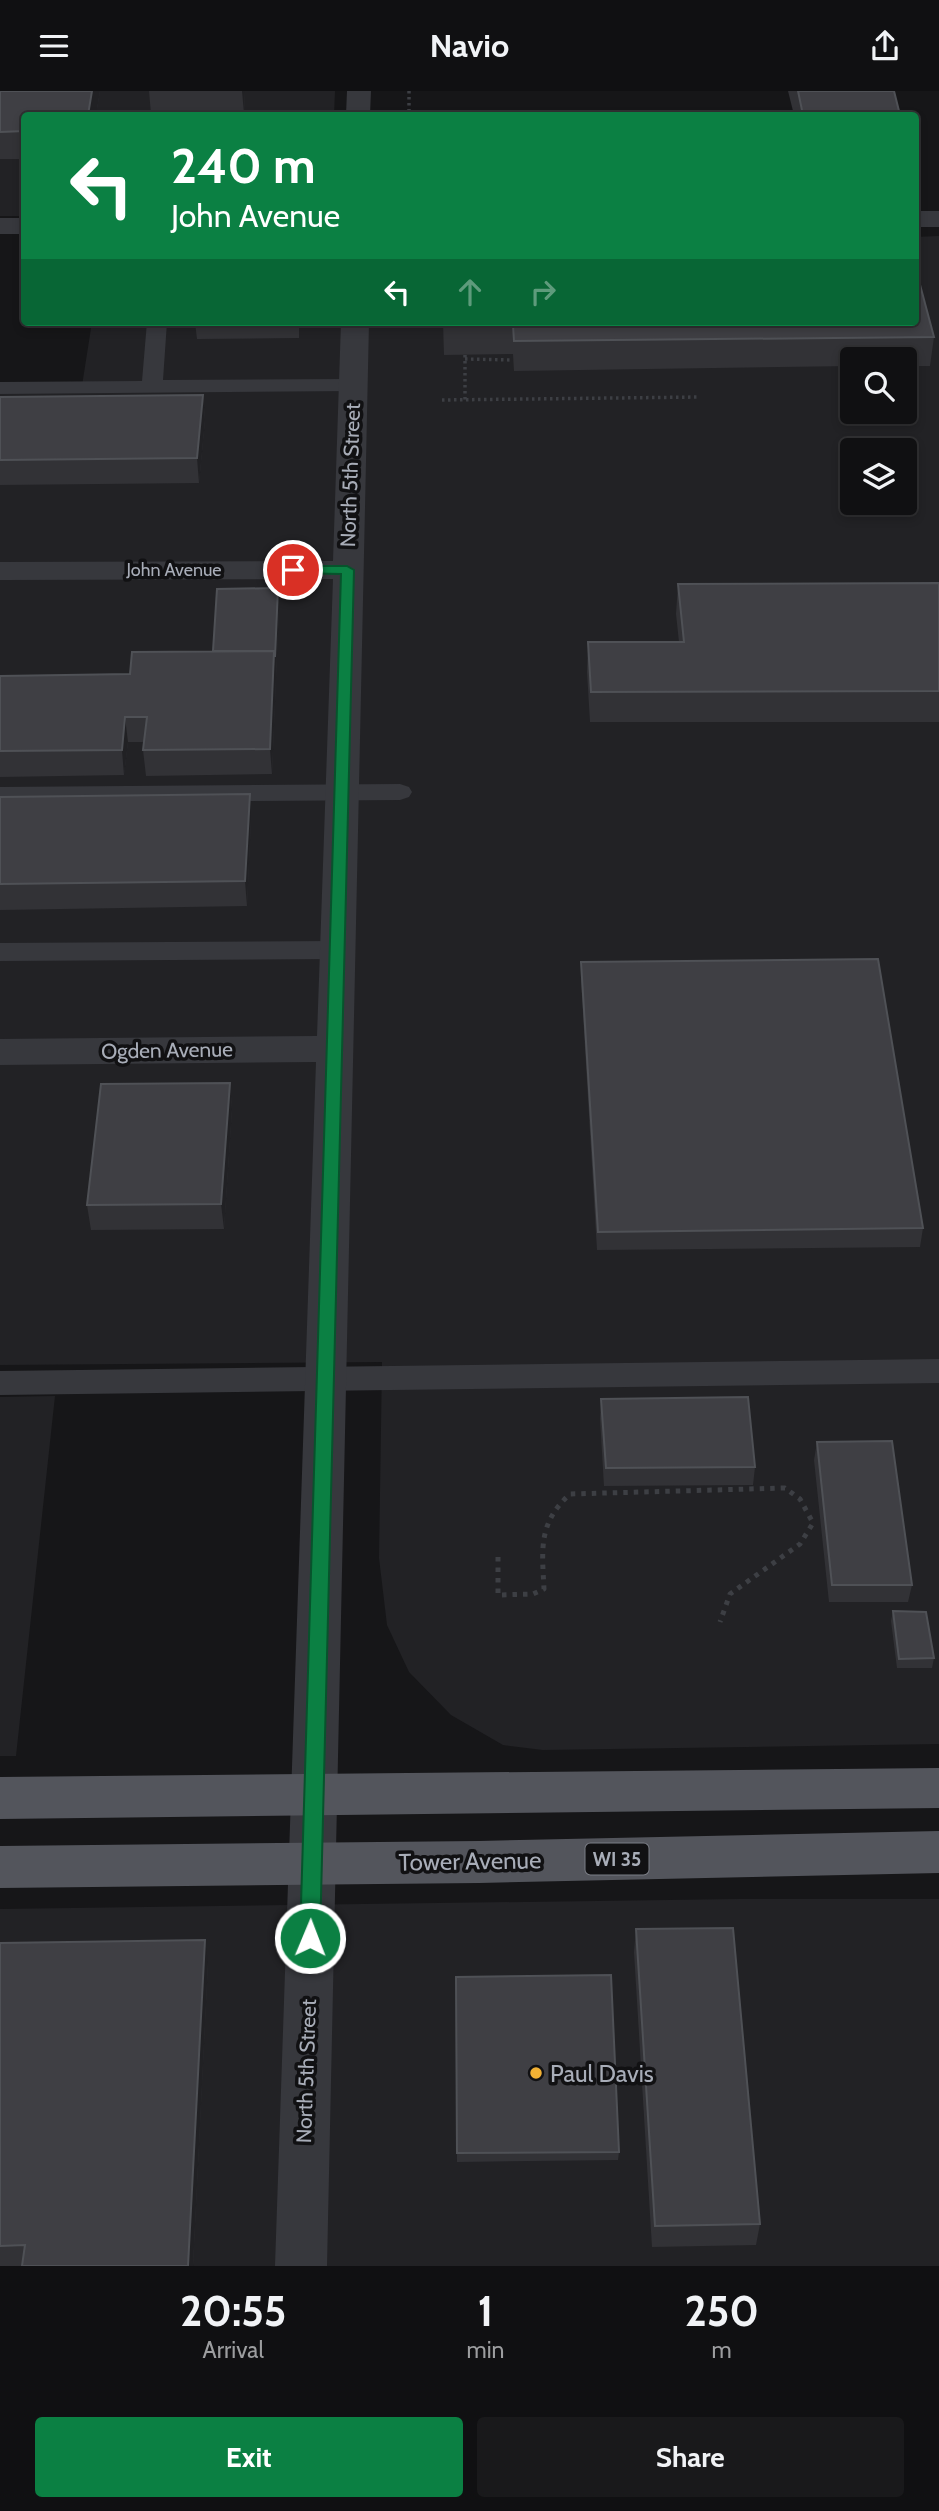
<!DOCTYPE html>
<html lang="en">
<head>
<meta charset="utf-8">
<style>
  body { margin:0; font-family:Cabin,sans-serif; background:#19191b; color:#f1f3f6; height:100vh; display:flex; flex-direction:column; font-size:26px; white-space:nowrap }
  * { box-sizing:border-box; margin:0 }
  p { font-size:23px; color:#9c9d9f }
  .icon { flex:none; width:38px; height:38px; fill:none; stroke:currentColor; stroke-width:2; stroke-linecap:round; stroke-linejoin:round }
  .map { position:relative; height:2175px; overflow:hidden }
  .side { display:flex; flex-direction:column; background:#101012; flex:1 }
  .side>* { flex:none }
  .top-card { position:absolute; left:21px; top:21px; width:898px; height:214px; border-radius:7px; box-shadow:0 4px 10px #0003,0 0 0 2px #303032; background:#0b8043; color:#fff; overflow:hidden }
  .tools { position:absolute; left:840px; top:256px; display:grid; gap:14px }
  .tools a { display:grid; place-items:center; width:77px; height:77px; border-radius:7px; background:#101012; box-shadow:0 4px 10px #0003,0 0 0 2px #303032; font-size:35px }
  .pin { position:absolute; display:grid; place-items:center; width:60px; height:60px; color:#fff; margin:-30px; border:4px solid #fff; border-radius:50%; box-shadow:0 2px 7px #0007 }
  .me { position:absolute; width:77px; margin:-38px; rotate:1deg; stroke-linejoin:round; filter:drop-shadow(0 0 5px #0008) }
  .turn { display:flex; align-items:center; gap:24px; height:147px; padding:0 35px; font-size:32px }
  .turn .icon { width:91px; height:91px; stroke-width:2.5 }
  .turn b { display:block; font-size:49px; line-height:60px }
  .lanes { display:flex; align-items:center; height:66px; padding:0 35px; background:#0003; justify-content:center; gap:35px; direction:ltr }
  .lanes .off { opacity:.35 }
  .eta { display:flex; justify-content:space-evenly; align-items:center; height:119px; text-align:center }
  .eta b { font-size:42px; font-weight:800; line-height:49px }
  .button { display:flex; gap:14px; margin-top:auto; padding:14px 35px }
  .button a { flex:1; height:80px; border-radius:7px; background:#0b8043; color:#fff; font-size:28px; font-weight:800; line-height:80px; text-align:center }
  .button a+a { background:#19191b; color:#f1f3f6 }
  header { display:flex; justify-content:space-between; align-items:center; height:91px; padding:0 35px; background:#101012; font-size:32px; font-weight:800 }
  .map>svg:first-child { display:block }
  .built { fill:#222225; fill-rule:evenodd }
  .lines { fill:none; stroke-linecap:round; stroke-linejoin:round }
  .path-far1 { stroke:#3d3f44; stroke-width:3.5; stroke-dasharray:2.5 3.5; stroke-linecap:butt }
  .path { stroke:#3d3f44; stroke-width:5; stroke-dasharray:4.5 6; stroke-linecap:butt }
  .service { fill:#37383d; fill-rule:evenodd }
  .minor { fill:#37383d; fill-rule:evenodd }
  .primary { fill:#53555c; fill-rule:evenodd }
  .wall { fill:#323236 }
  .shaded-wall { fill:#212124 }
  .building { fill:#3f3f44; stroke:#4f5156; stroke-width:2 }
  .route { fill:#0b8043; stroke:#07532c; stroke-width:2 }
  .poi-dot { fill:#f2b134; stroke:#111113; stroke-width:2.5 }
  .labels { text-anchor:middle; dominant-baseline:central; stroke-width:7; stroke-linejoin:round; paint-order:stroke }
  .far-street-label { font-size:18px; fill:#a8adb8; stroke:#111113 }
  .shield { fill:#111113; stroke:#7b7e86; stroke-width:2 }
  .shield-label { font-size:19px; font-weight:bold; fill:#a8adb8 }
  .street-label { font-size:21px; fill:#a8adb8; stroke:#111113 }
  .near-street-label { font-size:24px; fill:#a8adb8; stroke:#111113 }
  .near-poi-label { font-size:24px; fill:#a8adb8; stroke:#111113; text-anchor:start }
</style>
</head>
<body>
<header><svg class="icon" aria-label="menu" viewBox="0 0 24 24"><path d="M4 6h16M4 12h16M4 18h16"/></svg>Navio<svg class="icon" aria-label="share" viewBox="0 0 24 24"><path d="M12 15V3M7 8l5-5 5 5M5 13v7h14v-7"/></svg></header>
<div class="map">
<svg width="939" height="2175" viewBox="0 0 939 2175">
  <rect width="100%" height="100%" fill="#161618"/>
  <path class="built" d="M0,0H335L334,24H24V125H0Z
    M939,145V1653L543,1659L503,1654L451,1624L409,1581L387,1534L379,1467L382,1271L0,1274V302L81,301L92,231H915V146ZM852,268H905V320H852ZM852,359H905V411H852Z
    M55,1305L16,1665H0V1306Z
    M739,1808H939V2175H0V1818Z"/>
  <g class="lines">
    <path class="path-far1" d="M409,0V24
      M465,264V309
      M465,268L513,269
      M442,309L700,306"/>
    <path class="path" d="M498,1466V1504L533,1503L544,1498C542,1458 538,1432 570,1403L785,1397L800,1408L813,1432L800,1453L730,1503L720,1531"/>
    <path class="service" d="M147,231H167L163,289L353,288L360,290L363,294L360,298L353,300L0,303V291L142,290Z
      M400,693L409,696L412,701L409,706L400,709L0,712V696Z
      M337,850L346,853L350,859L346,865L337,868L0,870V852Z
      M939,1268V1292L0,1304V1280Z"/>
    <path class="minor" d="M347,0H371L370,24H346Z
      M915,120H939V136H915Z
      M0,127H24V143H0Z
      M341,231H369L327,2175H275L316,971L0,974V948L317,945L333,488L0,489V471L333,470Z"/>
    <path class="primary" d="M939,1677V1717L0,1728V1686Z
      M939,1740V1782L479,1792L0,1797V1755L479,1750Z"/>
  </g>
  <path class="wall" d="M0,0H100L96,24H24V68H0Z
    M149,0H245L244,22L151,23Z
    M788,0H894L900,24H794Z
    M195,231H299V247L197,248Z
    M443,231H915L934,246L930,275H905V268H852V275L514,280L513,263L444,264Z
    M203,304L205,329L199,392L0,394V306Z
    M939,492V631H590L587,581L588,551H679L676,523L678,493Z
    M278,497L279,516L272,683L146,685L143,659L144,651H128L124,684L0,686V585L130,583L213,560Z
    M0,706L251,729L247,815L0,819Z
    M581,871L923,1137L920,1156L597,1159L581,889Z
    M230,992L232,1018L224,1138L91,1139L87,1114Z
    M601,1308L755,1376L753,1394L604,1395L600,1327Z
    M817,1351L912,1494L908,1511H829L814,1369Z
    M893,1520L934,1567L932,1577H897L891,1530Z
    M636,1838L760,2133L756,2154L652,2156L634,1861Z
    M0,1852L208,1872L193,2175H0Z
    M456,1886L619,2061L618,2069L457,2071Z"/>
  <path class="shaded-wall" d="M92,0H100L96,24H88Z
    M242,0H245L244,22Z
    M203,304L205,329L199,392L197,367Z
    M278,497L279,516L272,683L270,658Z
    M125,626L128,651L124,684L122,659Z
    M250,703L251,729L247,815L245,790Z
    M230,992L232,1018L224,1138L221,1113Z
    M205,1849L208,1872L193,2175H188Z"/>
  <path class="building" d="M0,0H92L88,24H24V40L0,41Z
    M798,0H894L900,24H803Z
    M915,175L934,246L514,250L513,234L444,235V231H915Z
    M203,304L197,367L0,369V306Z
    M939,492V600L591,601L588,551H684L678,493Z
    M278,497L275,566L274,560H213L217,498Z
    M274,560L270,658L143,659L147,626H125L122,659L0,660V585L130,583L132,561Z
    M250,703L245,790L0,793V706Z
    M878,868L923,1137L598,1141L581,871Z
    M230,992L221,1113L87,1114L101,993Z
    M748,1306L755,1376L606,1377L601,1308Z
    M892,1350L912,1494H832L817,1351Z
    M893,1520L926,1521L934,1567L899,1568Z
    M733,1837L760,2133L655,2135L636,1838Z
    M205,1849L188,2175H22L25,2154L0,2155V1852Z
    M611,1884L619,2061L457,2062L456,1886Z"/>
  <path class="route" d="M293,475H347L354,479L320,1847L317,1853L310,1856L302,1853L300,1847L341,483L289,482L287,479Z"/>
  <circle class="poi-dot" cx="536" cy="1982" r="7"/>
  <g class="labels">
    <g class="far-street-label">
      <text x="174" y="479">John Avenue</text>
    </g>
    <rect class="shield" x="585.5" y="1752.5" width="63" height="31" rx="5"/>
    <g class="shield-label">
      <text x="617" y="1768">WI 35</text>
    </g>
    <g class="street-label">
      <text transform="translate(350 384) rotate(-88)">North 5th Street</text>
      <text transform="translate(167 959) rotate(-1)">Ogden Avenue</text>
      <text transform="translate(306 1980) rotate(-88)">North 5th Street</text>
    </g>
    <g class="near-street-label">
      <text transform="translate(470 1770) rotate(-1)">Tower Avenue</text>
    </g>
    <g class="near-poi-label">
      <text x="550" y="1982">Paul Davis</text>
    </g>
  </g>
</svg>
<div class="tools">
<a><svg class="icon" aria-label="search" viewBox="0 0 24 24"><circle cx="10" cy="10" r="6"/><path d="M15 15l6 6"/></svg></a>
<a><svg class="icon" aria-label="layers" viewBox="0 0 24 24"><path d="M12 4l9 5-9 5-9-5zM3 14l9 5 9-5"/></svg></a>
</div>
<div class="pin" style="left:293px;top:479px;background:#d93025"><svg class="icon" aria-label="arrive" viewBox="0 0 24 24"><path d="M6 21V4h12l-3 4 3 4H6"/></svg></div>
<svg class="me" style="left:310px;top:1847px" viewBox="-20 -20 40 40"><circle r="17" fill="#0b8043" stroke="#fff" stroke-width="3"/><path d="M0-11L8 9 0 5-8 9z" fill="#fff"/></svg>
<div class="top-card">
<div class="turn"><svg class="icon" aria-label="left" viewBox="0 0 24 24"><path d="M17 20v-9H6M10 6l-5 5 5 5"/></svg><div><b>240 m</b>John Avenue</div></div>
<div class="lanes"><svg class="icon" aria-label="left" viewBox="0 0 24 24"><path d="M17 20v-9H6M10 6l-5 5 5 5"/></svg><svg class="icon off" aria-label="ahead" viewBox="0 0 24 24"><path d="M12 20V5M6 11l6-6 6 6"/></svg><svg class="icon off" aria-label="right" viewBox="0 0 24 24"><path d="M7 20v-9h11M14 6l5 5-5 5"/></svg></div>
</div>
</div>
<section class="side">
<div class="eta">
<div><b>20:55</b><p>Arrival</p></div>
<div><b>1</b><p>min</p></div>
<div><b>250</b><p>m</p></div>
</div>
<div class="button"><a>Exit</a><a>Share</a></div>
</section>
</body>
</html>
